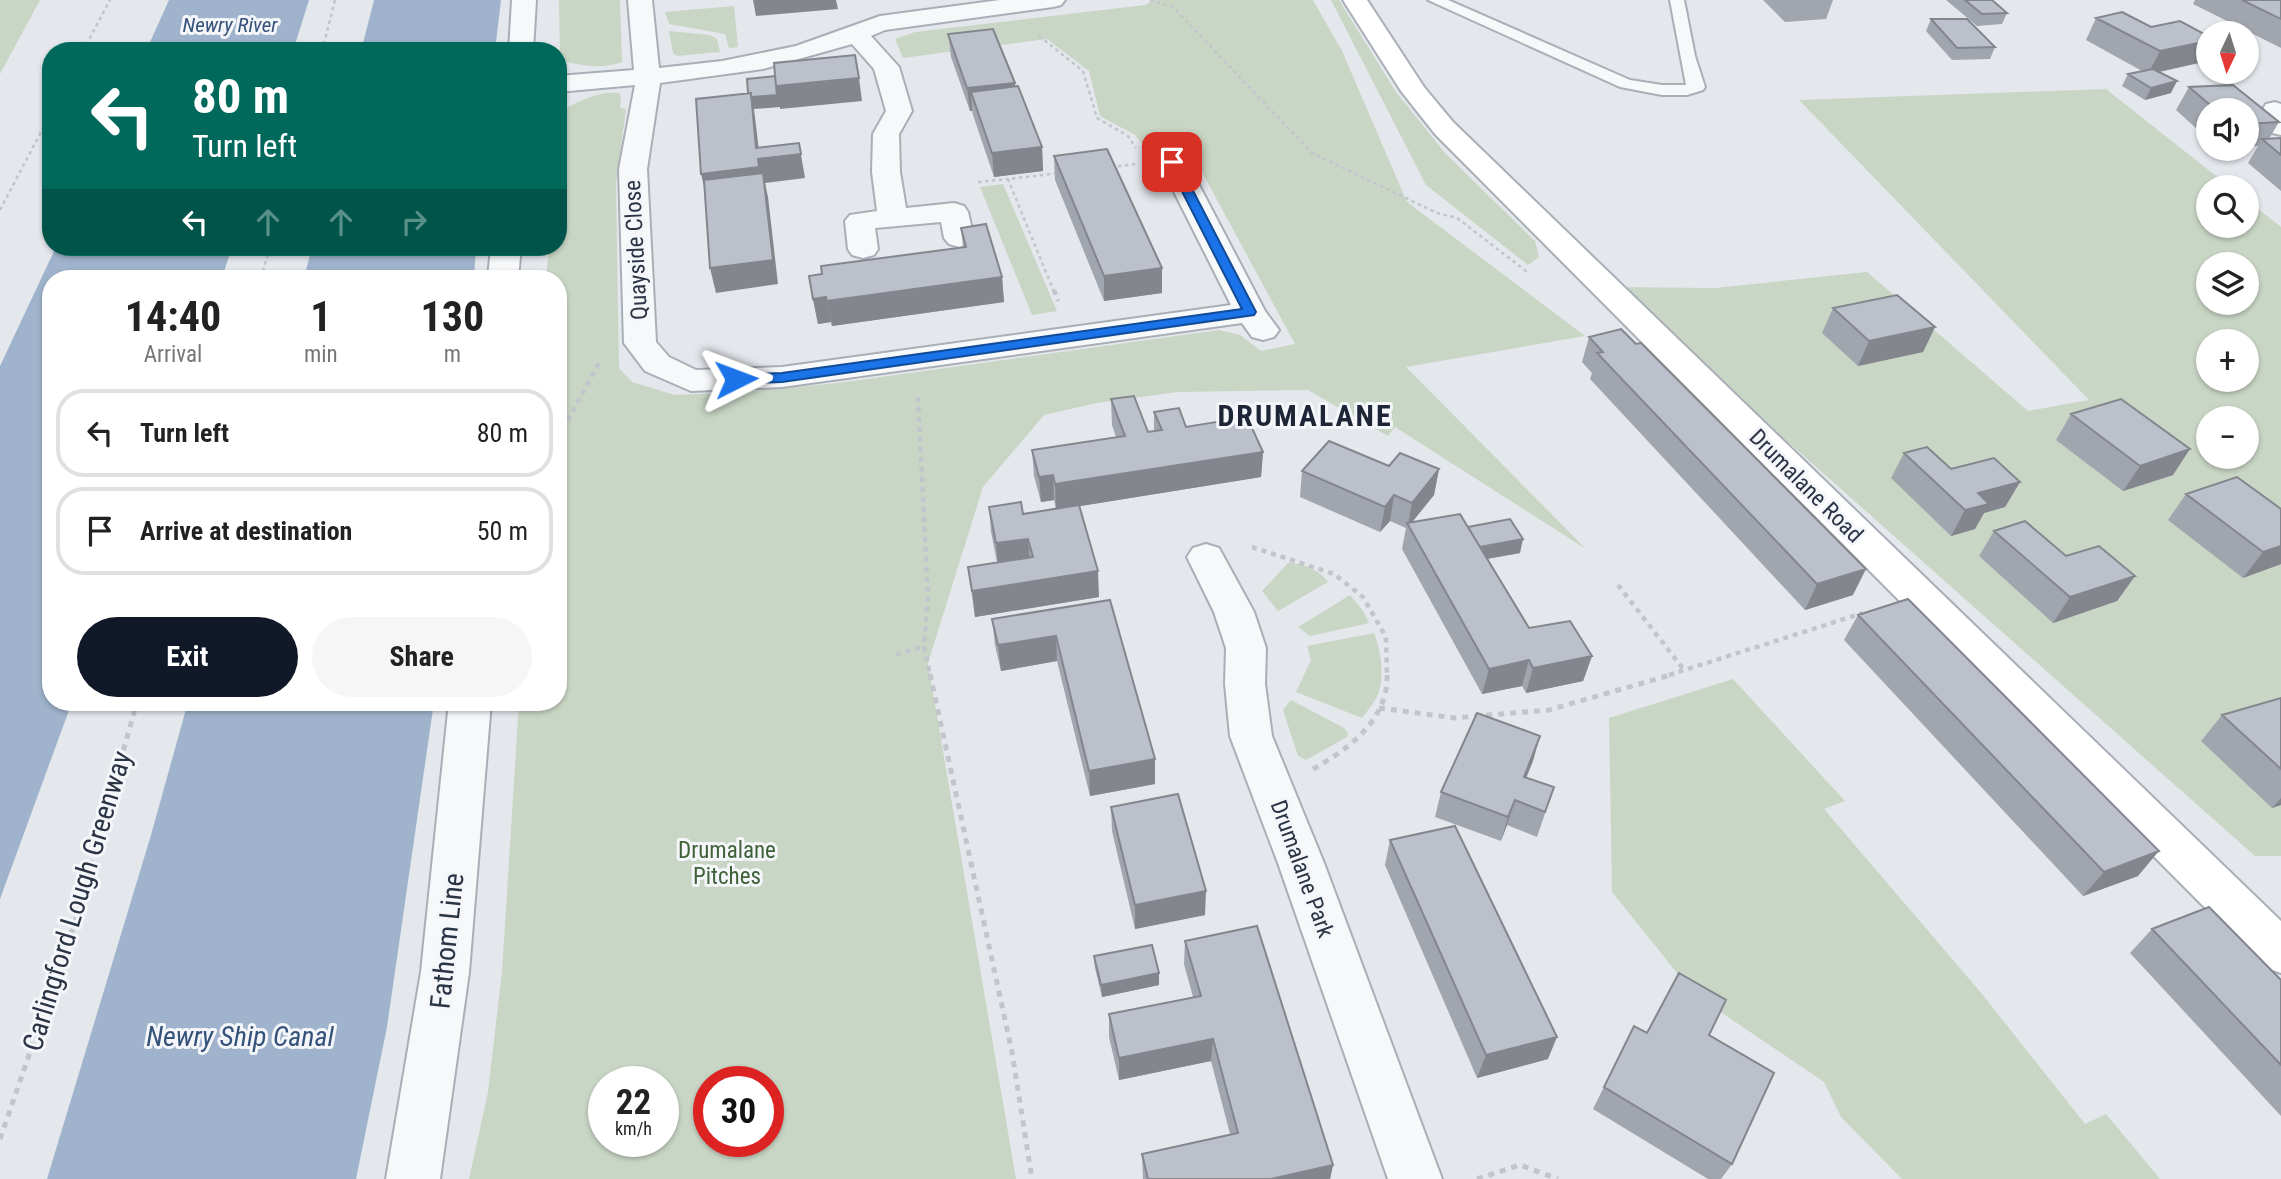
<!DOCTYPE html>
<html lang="en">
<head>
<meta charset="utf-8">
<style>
  body { margin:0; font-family:"Roboto Condensed",sans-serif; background:#f6f6f6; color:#222; height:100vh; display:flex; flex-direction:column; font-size:26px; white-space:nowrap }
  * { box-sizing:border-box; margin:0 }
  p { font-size:23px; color:#767676 }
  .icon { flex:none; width:38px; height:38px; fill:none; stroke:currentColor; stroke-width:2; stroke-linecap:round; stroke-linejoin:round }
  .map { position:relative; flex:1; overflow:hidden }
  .details { position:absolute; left:42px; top:270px; width:525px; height:441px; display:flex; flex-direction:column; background:#fff; border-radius:28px; box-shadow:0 2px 5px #0004 }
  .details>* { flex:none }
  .top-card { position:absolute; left:42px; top:42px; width:525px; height:214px; border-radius:28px; box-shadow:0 2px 5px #0004; background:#00695c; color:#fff; overflow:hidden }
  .needle { width:46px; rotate:184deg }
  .tools { position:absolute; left:2196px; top:21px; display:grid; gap:14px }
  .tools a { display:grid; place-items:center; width:63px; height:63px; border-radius:50%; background:#fff; box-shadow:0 2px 5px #0004; font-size:35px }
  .speed { position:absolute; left:588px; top:1066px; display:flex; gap:14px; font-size:35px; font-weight:700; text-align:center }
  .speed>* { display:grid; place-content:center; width:91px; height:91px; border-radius:50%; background:#fff; box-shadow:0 2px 5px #0004; line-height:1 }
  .speed small { font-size:18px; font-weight:400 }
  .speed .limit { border:10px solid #d22; background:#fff; color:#111 }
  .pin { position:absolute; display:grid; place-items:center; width:60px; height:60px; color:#fff; margin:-30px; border-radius:14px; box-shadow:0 4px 10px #0006 }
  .me { position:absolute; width:77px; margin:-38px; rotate:87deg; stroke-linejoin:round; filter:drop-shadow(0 0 5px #0008) }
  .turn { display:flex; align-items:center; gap:24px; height:147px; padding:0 35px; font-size:32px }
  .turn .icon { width:91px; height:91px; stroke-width:2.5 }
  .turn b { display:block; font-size:49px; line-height:60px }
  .lanes { display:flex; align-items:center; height:66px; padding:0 35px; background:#0003; justify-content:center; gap:35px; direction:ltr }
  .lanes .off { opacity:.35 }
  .eta { display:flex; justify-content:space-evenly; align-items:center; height:119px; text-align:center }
  .eta b { font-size:42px; font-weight:700; line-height:49px }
  .button { display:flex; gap:14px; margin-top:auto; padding:14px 35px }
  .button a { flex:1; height:80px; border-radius:42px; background:#111827; color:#fff; font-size:28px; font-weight:700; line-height:80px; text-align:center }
  .button a+a { background:#f6f6f6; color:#222 }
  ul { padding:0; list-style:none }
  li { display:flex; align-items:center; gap:21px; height:88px; margin:0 14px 10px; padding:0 21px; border:4px solid #e0e0e0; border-radius:28px }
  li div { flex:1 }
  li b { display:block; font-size:26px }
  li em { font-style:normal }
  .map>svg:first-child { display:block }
  .green { fill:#c9d6c5; fill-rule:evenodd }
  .water { fill:#9fb4cc }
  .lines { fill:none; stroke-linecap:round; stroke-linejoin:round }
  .lane-casing { stroke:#a9aeb7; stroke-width:4 }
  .street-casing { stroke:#a9aeb7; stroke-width:4 }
  .secondary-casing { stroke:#a9aeb7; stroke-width:4 }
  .path-far2 { stroke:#c2c5cb; stroke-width:2.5; stroke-dasharray:3.5 3.5; stroke-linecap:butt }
  .path-far1 { stroke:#c2c5cb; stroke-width:4.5; stroke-dasharray:5 5; stroke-linecap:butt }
  .path { stroke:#c2c5cb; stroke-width:5; stroke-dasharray:6 6; stroke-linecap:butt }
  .lane { fill:#f7f8fa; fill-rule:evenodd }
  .street { fill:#f7f8fa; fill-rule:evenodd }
  .secondary { fill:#fff; fill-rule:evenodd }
  .wall { fill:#a1a5ae }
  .shaded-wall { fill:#83868d }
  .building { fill:#bbc0ca; stroke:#83868d; stroke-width:2 }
  .route { fill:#1a73e8; stroke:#114b97; stroke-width:2 }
  .labels { text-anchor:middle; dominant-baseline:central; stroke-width:6; stroke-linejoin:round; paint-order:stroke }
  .far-water-label { font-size:21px; font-style:italic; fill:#34527a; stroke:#f4f6f9 }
  .street-label { font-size:23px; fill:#2b3445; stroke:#f4f6f9 }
  .park-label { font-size:23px; fill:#3f6138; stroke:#f4f6f9 }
  .near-street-label { font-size:28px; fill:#2b3445; stroke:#f4f6f9 }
  .near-water-label { font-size:28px; font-style:italic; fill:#34527a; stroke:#f4f6f9 }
  .district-label { font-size:30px; font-weight:bold; letter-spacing:2px; fill:#1d2536; stroke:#f4f6f9 }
</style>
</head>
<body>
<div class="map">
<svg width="2281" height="1179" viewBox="0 0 2281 1179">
  <rect width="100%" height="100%" fill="#e4e7ec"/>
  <path class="green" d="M0,0H40L0,74Z
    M559,0H620L622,62C601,70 582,65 560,61Z
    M1153,0H1313L1342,51L1407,202L1585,336L1406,367L1586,549L1395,427L1388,436L1308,390L1177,392L1097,403L1044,415L983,487L928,663L1016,1179H469L488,1092L502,972L519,702H558V278H546L549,247H558V163L564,109C582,100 598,91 619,93L621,97L620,108L626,109L616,184L619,368L632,382L675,395L744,392L838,383L1219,330L1240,335L1261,351L1295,344L1195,159L1156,161L1135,135L1100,116L1089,71L1047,39L903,58L895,39L915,32L1145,5ZM604,1082H663V1141H604ZM709,1082H768V1141H709Z
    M1331,0H1339L1396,92L1445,153L1535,241L1539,257L1528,265L1426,185Z
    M734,6L738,47L729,48L725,34L669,24L665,12Z
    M669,31L710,35L717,39L720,52L677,56L673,53Z
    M2106,89L2230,187H2208V226H2247V200L2281,227V856H2255L1613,287L1715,288L1867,272L2028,411L2089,400L1799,100ZM2208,264H2247V303H2208ZM2208,341H2247V380H2208ZM2208,418H2247V457H2208Z
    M1003,184L1057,311L1032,315L980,187Z
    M1288,563C1302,563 1320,570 1328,582L1278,611L1262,591Z
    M1350,595L1363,611L1369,623L1310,636L1298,627Z
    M1374,633C1381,651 1385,676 1378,694C1375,702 1367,711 1362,718L1296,692L1311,660L1307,646Z
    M1733,679L1845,801L1824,809L1982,994L2085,1124L2106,1114L2160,1179H1902L1841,1117L1824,1082L1694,994L1612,892L1609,718Z
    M1291,700L1344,728L1348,733L1347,737L1306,760L1298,756L1283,710Z"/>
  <path class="water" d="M169,0H309L293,51H146Z
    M374,0H501L495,51H361Z
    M56,247H232L222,278H51V702H72L0,899V366Z
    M312,247H476L474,278H304Z
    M188,702H434L387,1027L356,1179H47L151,835Z"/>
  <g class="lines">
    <defs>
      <path id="lane" d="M1428,0H1448L1630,80L1662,85H1686L1670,0H1684L1695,56L1705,87L1703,90L1687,95H1662L1620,87Z"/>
      <path id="street" d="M512,0H536L533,51H509Z
        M628,0H652L659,68L722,61L796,46L880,16L1000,0H1065L1061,5L1053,7L885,30L871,36L899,67L912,111L899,134L900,172L906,208L954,203L964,206L968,212L974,238L969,244L959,247L949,244L944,238L941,222L875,228L878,249L874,255L863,258L852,255L848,249L845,221L850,215L877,211L872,172L873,134L886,111L874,69L852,44L763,69L660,83L647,169L656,342L669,357L696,370L782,367L1231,305L1159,162L1163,156L1173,154L1183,156L1187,162L1265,311L1279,330L1274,337L1263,340L1252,337L1242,323L782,387L691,391L645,371L624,343L619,169L635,85L558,92V76L634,70Z
        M2275,102L2281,104V135L2272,133L2262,110L2266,104Z
        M491,247H521L518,278H488Z
        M1206,544L1219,548L1254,612L1266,648L1265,684L1272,736L1324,863L1442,1179H1388L1278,863L1230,736L1225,684L1226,648L1214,612L1187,557L1193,548Z
        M449,702H491L469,972L440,1179H386L421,972Z"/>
      <path id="secondary" d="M1343,0H1367L1424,87L1453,122L2281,921V973L2264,967L1435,134L1401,91Z"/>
    </defs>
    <use href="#lane" class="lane-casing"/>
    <use href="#street" class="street-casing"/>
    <use href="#secondary" class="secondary-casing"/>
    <path class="path-far2" d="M1150,0L1173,7L1312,153L1437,213L1457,218L1526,271L1529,270
      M1039,36L1083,71L1097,118L1128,136L1136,148
      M83,51L110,0
      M322,51L335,0
      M1111,167L1137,164
      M978,182L1008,179
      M0,210L51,113
      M261,278L270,247
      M1054,292L1008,179L1060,173"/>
    <path class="path-far1" d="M1054,290L1058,301
      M918,397L928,595L924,646L930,675
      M558,438L601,359
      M1252,547L1334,574L1363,597L1386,637L1387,675
      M1618,585L1684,670
      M896,655L924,646
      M1669,675L1863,613"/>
    <path class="path" d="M930,674L1012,1052L1032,1179
      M1379,708L1455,718L1549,710L1674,674
      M1313,769C1349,749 1389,719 1387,674
      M0,1139L74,925L137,702
      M1477,1179L1520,1165L1558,1179"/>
    <use href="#lane" class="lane"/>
    <use href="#street" class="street"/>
    <use href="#secondary" class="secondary"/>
  </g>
  <path class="wall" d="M1763,0H1833L1826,19L1785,22Z
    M1946,0H1992L2007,13L2002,24L1977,26Z
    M2195,0H2281V48L2193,4Z
    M2096,18L2203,62L2160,72L2171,93L2145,100L2122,86L2128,74L2142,71L2086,40Z
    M1931,19L1995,47L1990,59L1952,60L1926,31Z
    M948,34L1015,83V87L1042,147L1043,171L994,177L973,115L972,111H970L951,57Z
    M2189,87L2279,122L2269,139L2281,138V191L2248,163L2258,146L2247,147V110H2208V139L2176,110Z
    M1054,156L1162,293L1104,301L1055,180Z
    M961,228L1002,277L1004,302L832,326L831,322L818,324L813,299L963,247Z
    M1833,308L1935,327L1923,352L1858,366L1822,333Z
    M1589,337L1636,344L1853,595L1805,610L1590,379L1592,373L1582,362Z
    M1111,399L1148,432L1154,431V412L1186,427L1263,452L1261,477L1080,506L1099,597L975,617L968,567L997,562L991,532L989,507L1023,514L1056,509L1054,500L1041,502L1034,476L1032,450L1116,437L1112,425Z
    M2071,414L2173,475L2123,491L2056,440Z
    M1904,453L1951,469L2020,482L2005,507L1984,513L1975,529L1951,536L1891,478Z
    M1389,466L1439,469L1434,495L1412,522L1468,527L1520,553L1487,559L1529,628L1592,656L1583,681L1526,693L1522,686L1482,694L1402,549L1406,528L1390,521L1380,532L1300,497L1302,471Z
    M2186,494L2281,509V564L2243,578L2168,520Z
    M1994,531L2066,556L2135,576L2117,601L2053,623L1979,556Z
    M1110,600L1155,759V784L1090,796L1057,661L1001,671L995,645L992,619Z
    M1858,615L2138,876L2083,896L1844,640Z
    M2281,698V805L2272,808L2201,741L2222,715Z
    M1540,736L1526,777L1554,787L1537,837L1507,825L1501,841L1435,817L1441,792Z
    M1111,807L1205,915L1135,929L1112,831Z
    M1390,840L1548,1059L1477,1078L1385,865Z
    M2152,929L2281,980V1116L2130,953Z
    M1185,941L1333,1165L1330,1179H1143L1142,1154L1230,1134L1211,1061L1119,1080L1109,1037V1014L1193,997L1184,964Z
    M1094,956L1159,985L1102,997L1095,968Z
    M1634,1026L1647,1033L1709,1035L1732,1164L1721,1179H1708L1593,1109Z"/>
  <path class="shaded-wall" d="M753,0H836L838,9L756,16Z
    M2208,41V52L2203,62L2148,74L2160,51Z
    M859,78L862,101L780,109V107L754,109L760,159L799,143L805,178L765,183L768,197L778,284L716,293L710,268L707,198L701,174L756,148L751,97L776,86Z
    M2177,81L2171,93L2145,100L2151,88Z
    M1015,83L1016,106L971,92L972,111H970L967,88Z
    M1042,147L1043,171L994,177L992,153Z
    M1162,268V293L1104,301V276Z
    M1002,277L1004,302L832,326L827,301Z
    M826,297L831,322L818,324L813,299Z
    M1935,327L1923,352L1858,366L1869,341Z
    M2190,449L2173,475L2123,491L2140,466Z
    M1263,452L1261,477L1056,510L1055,484Z
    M1439,469L1434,495L1409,526L1408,525L1412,503Z
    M1053,475L1054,500L1041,502L1039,477Z
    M2020,482L2005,507L1984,513L1975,529L1951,536L1965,510L1978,493Z
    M1394,495L1390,521L1380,532L1385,507Z
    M1028,539L1030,564L998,569L996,543Z
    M1523,539L1520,553L1475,561L1478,548Z
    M2281,546V564L2243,578L2263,552Z
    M1866,569L1853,595L1805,610L1817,584Z
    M1098,571L1099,597L975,617L972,591Z
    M2135,576L2117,601L2053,623L2070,597Z
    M1056,636L1057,661L1001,671L998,645Z
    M1592,656L1583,681L1526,693L1533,668Z
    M1529,660L1522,686L1482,694L1489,669Z
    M1540,736L1533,761L1517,801L1524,777Z
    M1155,759V784L1090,796L1089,771Z
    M2281,798V805L2272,808Z
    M1515,800L1507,825L1501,841L1508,817Z
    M2159,851L2138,876L2083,896L2104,872Z
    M1206,891L1205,915L1135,929V905Z
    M1159,973V985L1102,997L1101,985Z
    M1557,1037L1548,1059L1477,1078L1486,1055Z
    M1213,1039L1211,1061L1119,1080V1058Z
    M1333,1165L1330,1179H1271Z"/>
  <path class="building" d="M1965,0H1992L2007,13L1982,14Z
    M2242,0H2281V19Z
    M2122,12L2151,27L2180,21L2208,36V41L2160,51L2096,18Z
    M1931,19H1967L1995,47L1957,48Z
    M993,29L1015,83L967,88L948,34Z
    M855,55L859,78L776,86L774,63Z
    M2153,69L2177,81L2151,88L2128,74Z
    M775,76L777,95L751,97V93H748L747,79Z
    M2233,85L2279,122L2247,124V110H2216L2189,87Z
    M1018,86L1042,147L992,153L971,92Z
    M751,93L756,148L799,143L801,154L758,159L759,167L701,174L696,99Z
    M2281,138V155L2262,139Z
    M1107,149L1162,268L1104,276L1054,156Z
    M763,173L773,260L710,268L704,180Z
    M986,224L1002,277L827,301L826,297L813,299L809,276L822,274L821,266L966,247L961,228Z
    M1897,295L1935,327L1869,341L1833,308Z
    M1621,329L1636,344L1641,343L1866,569L1817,584L1597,353L1603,352L1589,337Z
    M1134,396L1148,432L1162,430L1154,412L1179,408L1186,427L1247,417L1263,452L1055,484L1053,475L1039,477L1032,450L1125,436L1111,399Z
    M2121,399L2190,449L2140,466L2071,414Z
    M1329,441L1389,466L1400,453L1439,469L1412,503L1394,495L1385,507L1302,471Z
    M1927,447L1951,469L1994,458L2020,482L1978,493L1989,504L1965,510L1904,453Z
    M2237,477L2281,509V546L2263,552L2186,494Z
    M1021,502L1023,514L1079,505L1098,571L972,591L968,567L1033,557L1028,539L996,543L989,507Z
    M1460,514L1529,628L1570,621L1592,656L1533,668L1529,660L1489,669L1407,523Z
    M1510,519L1523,539L1480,547L1468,527Z
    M2025,521L2066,556L2099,546L2135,576L2070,597L1994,531Z
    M1908,599L2159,851L2104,872L1858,615Z
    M1110,600L1155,759L1089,771L1056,636L998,645L992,619Z
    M2281,698V769L2222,715Z
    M1477,713L1540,736L1524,777L1554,787L1545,812L1515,800L1508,817L1441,792Z
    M1178,794L1206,891L1135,905L1111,807Z
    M1455,826L1557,1037L1486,1055L1390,840Z
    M2209,907L2281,980V1065L2152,929Z
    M1257,926L1333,1165L1271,1179H1148L1142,1154L1238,1133L1213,1039L1119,1058L1109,1014L1201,996L1185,941Z
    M1152,945L1159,973L1101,985L1094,956Z
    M1679,973L1726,1000L1709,1035L1774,1073L1732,1164L1604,1087L1634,1026L1647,1033Z"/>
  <path class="route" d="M1168,160L1178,162L1256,312L1254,315L782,382L736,384L730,379L736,375L782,373L1242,309L1167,162Z"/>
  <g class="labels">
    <g class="far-water-label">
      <text x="230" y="25">Newry River</text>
    </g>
    <g class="street-label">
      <text transform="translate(636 250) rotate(-93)">Quayside Close</text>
      <text transform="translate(1806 486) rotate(45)">Drumalane Road</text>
      <text transform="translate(1302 869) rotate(70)">Drumalane Park</text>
    </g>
    <g class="park-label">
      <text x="727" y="850">Drumalane<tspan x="727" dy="26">Pitches</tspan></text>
    </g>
    <g class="near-street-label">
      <text transform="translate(77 901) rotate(-73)">Carlingford Lough Greenway</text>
      <text transform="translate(447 941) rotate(-84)">Fathom Line</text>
    </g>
    <g class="near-water-label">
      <text x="240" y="1036">Newry Ship Canal</text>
    </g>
    <g class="district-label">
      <text x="1305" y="415">DRUMALANE</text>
    </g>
  </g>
</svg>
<div class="tools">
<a><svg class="needle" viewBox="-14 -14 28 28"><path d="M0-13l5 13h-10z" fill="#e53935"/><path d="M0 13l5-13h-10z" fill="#767676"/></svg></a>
<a><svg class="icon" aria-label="sound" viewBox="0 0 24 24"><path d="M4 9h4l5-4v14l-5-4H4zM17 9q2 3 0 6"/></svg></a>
<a><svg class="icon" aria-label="search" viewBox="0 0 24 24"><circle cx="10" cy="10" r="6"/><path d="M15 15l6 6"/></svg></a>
<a><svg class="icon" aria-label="layers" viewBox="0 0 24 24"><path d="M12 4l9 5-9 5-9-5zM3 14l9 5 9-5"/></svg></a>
<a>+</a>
<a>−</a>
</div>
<div class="speed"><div>22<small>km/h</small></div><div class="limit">30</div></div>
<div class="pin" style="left:1172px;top:162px;background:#d93025"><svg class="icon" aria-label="arrive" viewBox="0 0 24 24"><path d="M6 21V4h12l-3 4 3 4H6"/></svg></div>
<svg class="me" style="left:736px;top:379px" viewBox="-20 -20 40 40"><path d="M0-17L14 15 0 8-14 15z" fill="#1a73e8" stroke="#fff" stroke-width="4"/></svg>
<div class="top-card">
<div class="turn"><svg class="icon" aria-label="left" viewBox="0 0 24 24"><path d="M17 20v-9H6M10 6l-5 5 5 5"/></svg><div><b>80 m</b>Turn left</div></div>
<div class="lanes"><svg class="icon" aria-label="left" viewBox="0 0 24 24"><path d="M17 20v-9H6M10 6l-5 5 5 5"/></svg><svg class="icon off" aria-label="ahead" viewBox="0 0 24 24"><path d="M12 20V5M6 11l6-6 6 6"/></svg><svg class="icon off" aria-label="ahead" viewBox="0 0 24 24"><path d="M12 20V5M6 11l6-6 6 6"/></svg><svg class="icon off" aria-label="right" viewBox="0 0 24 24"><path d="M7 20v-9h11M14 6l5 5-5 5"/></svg></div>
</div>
<section class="details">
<div class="eta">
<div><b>14:40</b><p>Arrival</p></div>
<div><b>1</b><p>min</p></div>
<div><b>130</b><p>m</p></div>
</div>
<ul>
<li><svg class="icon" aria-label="left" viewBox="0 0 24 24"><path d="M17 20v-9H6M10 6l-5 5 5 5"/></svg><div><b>Turn left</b></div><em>80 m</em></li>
<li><svg class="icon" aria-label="arrive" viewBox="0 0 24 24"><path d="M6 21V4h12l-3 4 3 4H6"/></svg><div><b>Arrive at destination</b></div><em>50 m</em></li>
</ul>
<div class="button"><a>Exit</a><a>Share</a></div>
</section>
</div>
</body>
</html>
